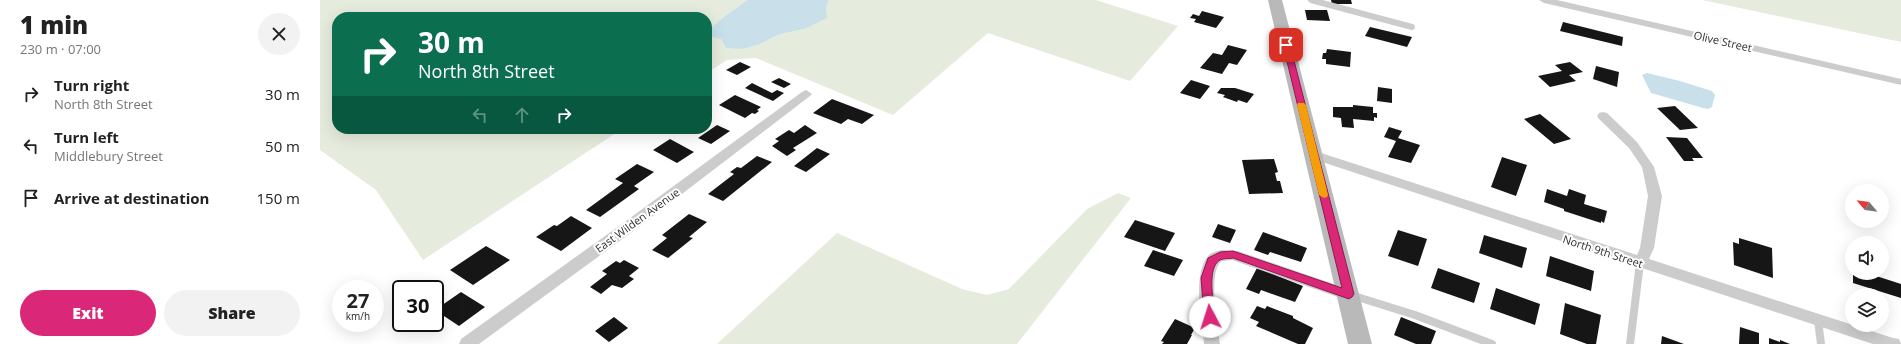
<!DOCTYPE html>
<html lang="en">
<head>
<meta charset="utf-8">
<style>
  body { margin:0; font-family:"Open Sans",sans-serif; background:#f2f2f2; color:#222; height:100vh; display:flex; flex-direction:column; font-size:15px; white-space:nowrap }
  * { box-sizing:border-box; margin:0 }
  p { font-size:13px; color:#767676 }
  .icon { flex:none; width:22px; height:22px; fill:none; stroke:currentColor; stroke-width:2; stroke-linecap:round; stroke-linejoin:round }
  .map { position:relative; flex:1; overflow:hidden }
  .drawer { display:flex; flex-direction:column; background:#fff; width:320px }
  .drawer>* { flex:none }
  .guide { position:absolute; left:12px; top:12px; width:380px; height:122px; border-radius:16px; box-shadow:0 4px 16px #0002; background:#0b6e4f; color:#fff; overflow:hidden }
  .needle { width:26px; rotate:299deg }
  .controls { position:absolute; left:1525px; top:184px; display:grid; gap:8px }
  .controls a { display:grid; place-items:center; width:44px; height:44px; border-radius:50%; background:#fff; box-shadow:0 4px 16px #0002; font-size:20px }
  .speed { position:absolute; left:12px; top:280px; display:flex; gap:8px; font-size:20px; font-weight:700; text-align:center }
  .speed>* { display:grid; place-content:center; width:52px; height:52px; border-radius:50%; background:#fff; box-shadow:0 4px 16px #0002; line-height:1 }
  .speed small { font-size:10px; font-weight:400 }
  .speed .limit { border:2px solid #111; border-radius:6px; background:#fff; color:#111 }
  .pin { position:absolute; display:grid; place-items:center; width:34px; height:34px; color:#fff; margin:-17px; border-radius:8px; box-shadow:0 2px 6px #0006 }
  .me { position:absolute; width:44px; margin:-22px; rotate:355deg; stroke-linejoin:round; filter:drop-shadow(0 0 3px #0008) }
  .turn { display:flex; align-items:center; gap:14px; height:84px; padding:0 20px; font-size:18px }
  .turn .icon { width:52px; height:52px; stroke-width:2.5 }
  .turn b { display:block; font-size:28px; line-height:34px }
  .lanes { display:flex; align-items:center; height:38px; padding:0 20px; background:#0003; justify-content:center; gap:20px; direction:ltr }
  .lanes .off { opacity:.35 }
  .round { display:grid; place-items:center; flex:none; width:42px; height:42px; border-radius:21px; background:#f2f2f2 }
  .overview { display:flex; align-items:center; justify-content:space-between; height:68px; padding:0 20px }
  h1 { font-size:24px; font-weight:800; line-height:30px }
  .button { display:flex; gap:8px; margin-top:auto; padding:8px 20px }
  .button a { flex:1; height:46px; border-radius:24px; background:#db2777; color:#fff; font-size:16px; font-weight:800; line-height:46px; text-align:center }
  .button a+a { background:#f2f2f2; color:#222 }
  ul { padding:0; list-style:none }
  li { display:flex; align-items:center; gap:12px; height:52px; padding:0 20px }
  li div { flex:1 }
  li b { display:block; font-size:15px }
  li em { font-style:normal }
  main { display:flex; flex:1; min-height:0 }
  .map>svg:first-child { display:block }
  .green { fill:#e6ecdd }
  .water { fill:#c9e0eb }
  .building { fill:#161616 }
  .lines { fill:none; stroke-linecap:round; stroke-linejoin:round }
  .lane-far1 { stroke:#ccc; stroke-width:6 }
  .lane { stroke:#ccc; stroke-width:8 }
  .street { fill:#ccc; fill-rule:evenodd }
  .secondary { fill:#b9b9b9; fill-rule:evenodd }
  .route { fill:#db2777; stroke:#8e194d }
  .slow { fill:#f59e0b }
  .labels { text-anchor:middle; dominant-baseline:central; stroke-width:4; stroke-linejoin:round; paint-order:stroke }
  .street-label { font-size:11px; fill:#2f2f2f; stroke:#fff }
</style>
</head>
<body>
<main>
<section class="drawer">
<div class="overview"><div><h1>1 min</h1><p>230 m · 07:00</p></div><a class="round"><svg class="icon" aria-label="close" viewBox="0 0 24 24"><path d="M6 6l12 12M18 6L6 18"/></svg></a></div>
<ul>
<li><svg class="icon" aria-label="right" viewBox="0 0 24 24"><path d="M7 20v-9h11M14 6l5 5-5 5"/></svg><div><b>Turn right</b><p>North 8th Street</p></div><em>30 m</em></li>
<li><svg class="icon" aria-label="left" viewBox="0 0 24 24"><path d="M17 20v-9H6M10 6l-5 5 5 5"/></svg><div><b>Turn left</b><p>Middlebury Street</p></div><em>50 m</em></li>
<li><svg class="icon" aria-label="arrive" viewBox="0 0 24 24"><path d="M6 21V4h12l-3 4 3 4H6"/></svg><div><b>Arrive at destination</b></div><em>150 m</em></li>
</ul>
<div class="button"><a>Exit</a><a>Share</a></div>
</section>
<div class="map">
<svg width="1581" height="344" viewBox="0 0 1581 344">
  <rect width="100%" height="100%" fill="#fff"/>
  <path class="green" d="M0,0H427L401,19L387,31V17H17V129H302L103,260L56,190L0,150Z
    M509,0H776L858,26L810,81L668,33L573,115L436,58L407,60L387,73V35L402,40L440,44L458,35L484,29L506,9Z
    M1382,0H1581V42Z
    M798,193L811,198L697,344H397L517,233L642,289L667,295L689,289L767,209Z"/>
  <path class="water" d="M427,0H509L506,9L507,18L484,29L458,35L440,44L422,49L406,48L402,40L387,35V31L401,19Z
    M1327,73L1360,81L1392,91L1395,95L1392,107L1388,109L1383,108L1331,93L1322,75Z"/>
  <path class="building" d="M1011,0H1031L1032,4H1012Z
    M985,10H1007L1010,21L987,20Z
    M882,11L904,17L896,28L874,22L876,19L870,18L873,14L879,16Z
    M1243,22L1303,37L1302,46L1240,31Z
    M1050,27L1092,37L1087,47L1045,36Z
    M908,45L927,50L917,65L909,63L902,74L880,68L893,53L902,55Z
    M1007,49L1031,52L1030,67L1006,64V59H1002L1003,53H1006Z
    M420,62L431,67L417,75L406,70Z
    M1250,62L1263,72L1249,75L1256,81L1230,87L1218,76L1242,71L1235,65Z
    M1276,66L1299,72L1297,87L1273,79Z
    M459,78L471,84L464,88L451,82Z
    M871,80L890,86L880,99L860,93Z
    M432,83L452,93L457,90L464,93L453,101L425,88Z
    M1058,87L1072,89V103L1057,101Z
    M901,88H915L934,94L927,103L918,100L917,102L903,97L905,95L897,93Z
    M415,95L441,107L437,110L439,111L435,114L432,113L425,118L399,105Z
    M512,99L554,115L542,124L528,119L521,124L493,113Z
    M1033,105L1053,107V113H1057V118L1054,117V121L1033,119L1034,128L1022,127L1021,118L1013,117V107H1033Z
    M1355,106L1378,128L1360,130L1337,108Z
    M1220,114L1251,139L1234,144L1204,119Z
    M397,125L410,131L391,144L378,138Z
    M485,125L497,133L473,148L476,150L467,156L452,146L459,141L455,139L469,130L474,133Z
    M1069,127L1082,131L1078,138L1100,145L1091,163L1068,157L1076,141L1064,137Z
    M1346,137L1367,138L1383,158H1372L1374,161H1364Z
    M350,139L374,152L357,163L333,150Z
    M497,148L510,154L486,172L474,166Z
    M437,156L452,162L403,201L388,194L414,174L410,172L417,167L421,168Z
    M1182,157L1207,165L1196,196L1171,187Z
    M954,159L958,172L955,173L957,181H960L963,193L929,194L922,160Z
    M317,164L334,172L314,186L319,189L280,217L266,210L303,183L295,179Z
    M1227,189L1247,196L1249,189L1266,195L1264,204L1287,211L1284,223L1281,221V223L1244,211V209L1224,202Z
    M369,214L387,222L369,237L373,238L348,258L332,250L347,238L342,235Z
    M251,216L272,228L241,251L216,237L234,225L237,226Z
    M815,220L855,233L845,251L804,237Z
    M898,224L916,230L910,243L892,237Z
    M1078,230L1107,239L1098,266L1068,256Z
    M943,232L987,248L981,262L950,252L948,255L934,250Z
    M1164,235L1207,248L1202,268L1159,253Z
    M1419,238L1452,248L1453,278L1414,265L1413,242L1419,244Z
    M166,246L190,260L153,285L130,270Z
    M833,250L863,260L854,276L824,266Z
    M1230,256L1274,271L1271,291L1226,276Z
    M304,260L319,268L309,276L314,279L302,288L292,285L281,294L270,287L287,274L282,271L296,261L300,263Z
    M937,268L983,286L975,302L941,290L939,294L926,289Z
    M1118,268L1160,283L1154,303L1111,288Z
    M1533,273H1547L1581,284V298L1533,283Z
    M1176,288L1220,304L1215,325L1170,309Z
    M141,292L165,307L139,326L115,310Z
    M1245,303L1281,315L1276,344H1267L1240,334Z
    M937,306L945,309L947,306L973,316V318L993,328L985,344H978L936,326L939,322L930,318Z
    M294,317L308,328L289,342L275,331Z
    M1081,317L1116,331L1111,344H1096L1074,335Z
    M855,319L875,328L871,335H872L867,344H842L844,342L841,341Z
    M1420,327L1439,333V344H1419Z
    M1342,336L1364,344H1341Z
    M1449,338L1460,342V340L1470,344H1449Z"/>
  <g class="lines">
    <path class="lane-far1" d="M991,0L1092,27"/>
    <path class="lane" d="M1031,295L1095,315L1172,344
      M1498,320L1501,344
      M1310,344L1320,263"/>
    <path class="street" d="M1219,0H1237L1581,79V85L1224,3Z
      M486,90L492,94L490,96L316,229L159,344H139L141,339L306,221L482,92Z
      M1283,112L1287,113L1317,142L1334,167L1342,196L1334,248L1329,259L1573,338L1579,339L1581,344H1553L1322,268L1315,267L1314,265L990,158L988,155L990,152H998L1317,255L1320,248L1328,196L1322,167L1309,148L1279,119L1277,116L1279,113Z
      M902,250L918,251L1034,291L1037,295L1034,299L1029,301L912,260L902,261C887,271 898,327 900,344H884C882,321 872,275 888,256C891,252 898,251 902,250Z"/>
    <path class="secondary" d="M948,0H962L1052,344H1028Z"/>
  </g>
  <path class="route" d="M964,43L970,45L1034,294L1032,297L1029,299L913,258C909,259 904,258 900,260C886,268 894,304 895,317L894,320H886L884,317L881,278L888,258L900,252L913,251L1022,288L963,45Z"/>
  <path class="slow" d="M978,103H984L986,105L1008,195L1007,197L1004,198L999,195L977,105Z"/>
  <g class="labels">
    <g class="street-label">
      <text transform="translate(1403 41) rotate(13)">Olive Street</text>
      <text transform="translate(317 220) rotate(-36)">East Wilden Avenue</text>
      <text transform="translate(1283 251) rotate(18)">North 9th Street</text>
    </g>
  </g>
</svg>
<div class="controls">
<a><svg class="needle" viewBox="-14 -14 28 28"><path d="M0-13l5 13h-10z" fill="#e53935"/><path d="M0 13l5-13h-10z" fill="#767676"/></svg></a>
<a><svg class="icon" aria-label="sound" viewBox="0 0 24 24"><path d="M4 9h4l5-4v14l-5-4H4zM17 9q2 3 0 6"/></svg></a>
<a><svg class="icon" aria-label="layers" viewBox="0 0 24 24"><path d="M12 4l9 5-9 5-9-5zM3 14l9 5 9-5"/></svg></a>
</div>
<div class="speed"><div>27<small>km/h</small></div><div class="limit">30</div></div>
<div class="pin" style="left:966px;top:45px;background:#d93025"><svg class="icon" aria-label="arrive" viewBox="0 0 24 24"><path d="M6 21V4h12l-3 4 3 4H6"/></svg></div>
<svg class="me" style="left:890px;top:317px" viewBox="-20 -20 40 40"><circle r="19" fill="#fff"/><path d="M0-13L10 11 0 6-10 11z" fill="#db2777"/></svg>
<div class="guide">
<div class="turn"><svg class="icon" aria-label="right" viewBox="0 0 24 24"><path d="M7 20v-9h11M14 6l5 5-5 5"/></svg><div><b>30 m</b>North 8th Street</div></div>
<div class="lanes"><svg class="icon off" aria-label="left" viewBox="0 0 24 24"><path d="M17 20v-9H6M10 6l-5 5 5 5"/></svg><svg class="icon off" aria-label="ahead" viewBox="0 0 24 24"><path d="M12 20V5M6 11l6-6 6 6"/></svg><svg class="icon" aria-label="right" viewBox="0 0 24 24"><path d="M7 20v-9h11M14 6l5 5-5 5"/></svg></div>
</div>
</div>
</main>
</body>
</html>
